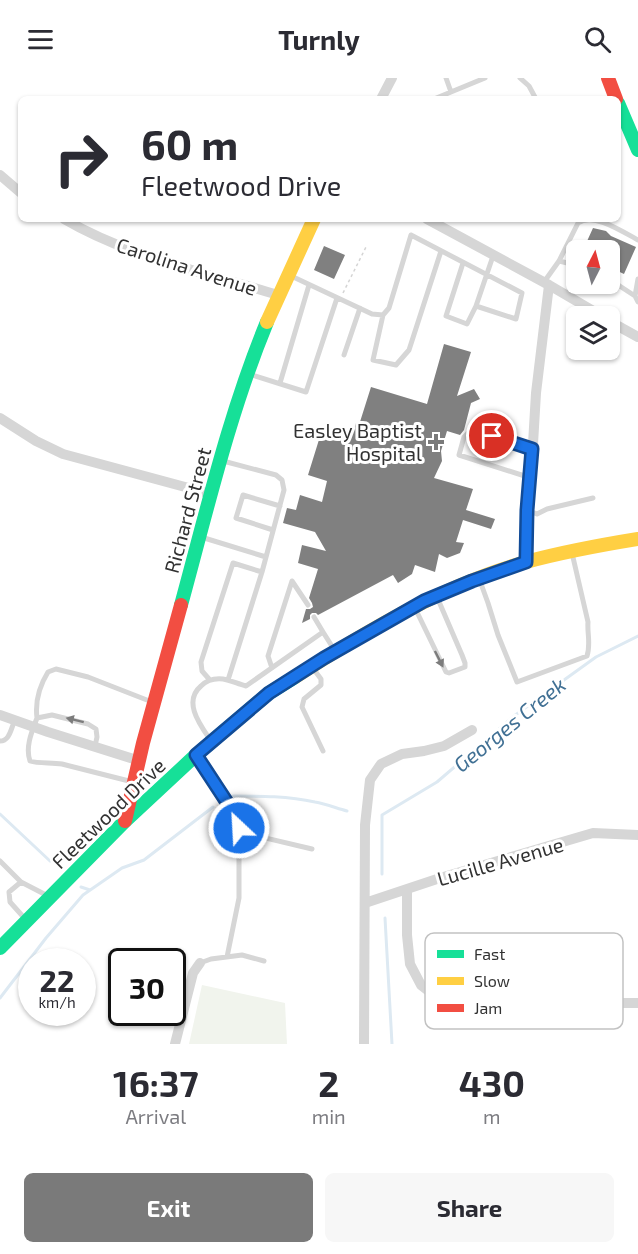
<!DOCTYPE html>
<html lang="en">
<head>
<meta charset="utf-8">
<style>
  body { margin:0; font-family:"Exo 2",sans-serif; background:#f7f7f7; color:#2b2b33; height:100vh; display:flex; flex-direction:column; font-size:22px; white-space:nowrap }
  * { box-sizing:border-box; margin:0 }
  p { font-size:20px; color:#7c7c81 }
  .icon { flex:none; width:33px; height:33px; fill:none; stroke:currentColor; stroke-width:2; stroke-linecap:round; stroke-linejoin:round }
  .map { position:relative; height:966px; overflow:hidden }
  .sheet { display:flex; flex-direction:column; background:#fff; flex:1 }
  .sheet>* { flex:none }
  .hud { position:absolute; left:18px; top:18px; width:603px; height:126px; border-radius:9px; box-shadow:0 2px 4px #0004; background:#fff; color:#2b2b33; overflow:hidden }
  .needle { width:39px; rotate:6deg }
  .tools { position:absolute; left:566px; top:162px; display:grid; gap:12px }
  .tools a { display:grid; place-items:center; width:54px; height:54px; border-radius:9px; background:#fff; box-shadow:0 2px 4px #0004; font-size:30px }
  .speed { position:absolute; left:18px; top:870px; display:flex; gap:12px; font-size:30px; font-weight:700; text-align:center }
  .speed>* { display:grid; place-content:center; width:78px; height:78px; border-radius:50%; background:#fff; box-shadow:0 2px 4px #0004; line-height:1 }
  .speed small { font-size:15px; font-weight:400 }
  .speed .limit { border:3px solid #111; border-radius:9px; background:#fff; color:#111 }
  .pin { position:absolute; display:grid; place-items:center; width:51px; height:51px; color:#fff; margin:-26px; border:3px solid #fff; border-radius:50%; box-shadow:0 2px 6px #0007 }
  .me { position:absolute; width:66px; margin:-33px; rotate:335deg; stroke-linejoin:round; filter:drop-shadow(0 0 4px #0008) }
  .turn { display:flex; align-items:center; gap:21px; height:126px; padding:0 24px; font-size:27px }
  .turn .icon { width:78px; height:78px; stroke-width:2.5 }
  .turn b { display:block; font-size:42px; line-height:51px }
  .eta { display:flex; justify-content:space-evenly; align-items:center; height:102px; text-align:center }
  .eta b { font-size:36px; font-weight:700; line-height:42px }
  .button { display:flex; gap:12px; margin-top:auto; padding:12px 24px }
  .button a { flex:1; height:69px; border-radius:9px; background:#7a7a7a; color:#fff; font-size:24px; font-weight:700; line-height:69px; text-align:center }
  .button a+a { background:#f7f7f7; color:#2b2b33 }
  header { display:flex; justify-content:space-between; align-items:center; height:78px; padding:0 24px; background:#fff; font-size:27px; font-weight:700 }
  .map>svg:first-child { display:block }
  .green { fill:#f1f4ed }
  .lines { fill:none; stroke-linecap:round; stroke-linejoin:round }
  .stream { stroke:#dde9f2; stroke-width:3 }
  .building { fill:#808080 }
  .path { stroke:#d5d5d5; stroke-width:1.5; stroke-dasharray:3 3; stroke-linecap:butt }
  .lane { stroke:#d6d6d6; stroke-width:5 }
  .street { stroke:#d6d6d6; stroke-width:10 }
  .fast { stroke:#16e098; stroke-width:14 }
  .slow { stroke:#ffcf43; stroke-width:14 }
  .jam { stroke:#f24e42; stroke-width:14 }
  .oneway { fill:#7c7c7c }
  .route-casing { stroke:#114b97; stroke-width:15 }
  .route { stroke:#1a73e8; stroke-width:10 }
  .poi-dot { fill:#7a7a7a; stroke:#fff; stroke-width:2 }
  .labels { text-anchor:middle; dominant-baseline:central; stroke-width:6; stroke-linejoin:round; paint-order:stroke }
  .street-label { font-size:20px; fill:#323232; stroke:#fff }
  .poi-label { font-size:20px; fill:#323232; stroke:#fff; text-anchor:end }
  .water-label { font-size:21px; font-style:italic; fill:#407094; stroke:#fff }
  .key { fill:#fff; stroke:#c2c2c2; stroke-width:1.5 }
  .key-label { font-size:16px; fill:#323232 }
</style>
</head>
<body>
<header><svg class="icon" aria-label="menu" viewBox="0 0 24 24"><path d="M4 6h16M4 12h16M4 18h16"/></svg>Turnly<svg class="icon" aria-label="search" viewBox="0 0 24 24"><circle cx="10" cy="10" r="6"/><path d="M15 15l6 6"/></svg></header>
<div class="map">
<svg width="638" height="966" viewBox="0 0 638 966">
  <rect width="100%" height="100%" fill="#fff"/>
  <path class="green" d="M202,907L285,925L287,966H189Z"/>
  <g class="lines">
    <path class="stream" d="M233,718C261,718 288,718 315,724C326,726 336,730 347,733
      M0,736L50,783
      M382,796V737L437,704L514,638L596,579L638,558
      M81,809L90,812
      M385,840L392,966
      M0,920L46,860L83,817L122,790L144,782L213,729"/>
  </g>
  <path class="building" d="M593,150L606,153L611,158L636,169L624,196L609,189V172H583Z
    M324,168L345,177L334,201L314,192Z
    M444,266L471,274L457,318L474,311L480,321L471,325L464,352L460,357L447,353L441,373L442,383L434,400L473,411L466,432L495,441L491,451L463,442L456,464L464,465L460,475L447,480L439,476L435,494L415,487L412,496L398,505L393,497L318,537L316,535H312L310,537V541L302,545L306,531H310L313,529L312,525L309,520L318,491L298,485L302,467L326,473L315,454L283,445L287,430L296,432L300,417L322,424L327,403L308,397L322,352L351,360L356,345L359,347L371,309L427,326Z"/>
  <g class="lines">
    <path class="path" d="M343,215L367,167"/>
    <path class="lane" d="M446,0L451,14
      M520,0L529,8L536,21
      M434,21L485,0
      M559,183L576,187
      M463,185L446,238L467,246L476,228
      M289,197L372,236L383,237L389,230L411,157C448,176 485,196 522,215L516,241L476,228L493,178
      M609,201L635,218
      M638,201L635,218L638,224
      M544,204L559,183L578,145C594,134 623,154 638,162
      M383,237L373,282L396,287L409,272L441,173
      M344,277L360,230
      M249,296L306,314L337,220
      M280,305L309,207
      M223,383L276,397L282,402L284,412L262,494
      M531,400L459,377L464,359L472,351L532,371
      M527,432L537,436L547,431L593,420
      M273,452L236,440L243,417L280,428
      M201,459L266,479
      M480,503L488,525L498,557L517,604L587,578C591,566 587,555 588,544L572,475
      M415,530L446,594L449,595L465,589V585L462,577L437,519
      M314,539L323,554
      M312,589L321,601V607L304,621L302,629L323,673
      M272,590L268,578L292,503L308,527
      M209,601L202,593L201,584L233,485L262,494L228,602
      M37,640C35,624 40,607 48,594L56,591L88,599L152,624
      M0,663C10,663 11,650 15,642
      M211,663C201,648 182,624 201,608C207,602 214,600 223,601C230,602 238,606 246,608L323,554L335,573
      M95,668L97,659L96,651L88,646L52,637L37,640C32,653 25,669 30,683C39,686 52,684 62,686L133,704
      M239,750L253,757L312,771
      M0,783L21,804
      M27,843L10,824L9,814L21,804L50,819
      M227,879L239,820V750
      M200,885L211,881L242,877L264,883"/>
    <path class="street" d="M381,21L392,0
      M0,97L21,115
      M64,141C129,179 206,195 278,217
      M427,141L549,207L602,238
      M609,243L638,259
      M0,340L36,363L63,376L211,416
      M526,484L527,432L531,400L536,315L549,207
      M0,637L48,654L140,683
      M196,677L234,735L239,750
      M407,812V857L410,886L421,907L435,918L467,923L541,925H638
      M365,825L440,800L593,755L638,757
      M175,966L193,895L200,885
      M364,966L365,747L370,702L381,686L402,676L424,673L444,668L472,652"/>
    <path class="fast" d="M618,25L638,72
      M181,527C207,432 229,336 267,244
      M0,870L125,743L196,677L269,615L295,599"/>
    <path class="slow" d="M267,244L314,141
      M295,599C367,553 443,507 526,484C563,474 601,467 638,461"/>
    <path class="jam" d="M608,0L616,21
      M125,743L143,665L181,527"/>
  </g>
  <defs><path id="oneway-solid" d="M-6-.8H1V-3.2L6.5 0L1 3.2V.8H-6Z" transform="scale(1.5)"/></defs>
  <g class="oneway">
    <use href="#oneway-solid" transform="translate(439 581) rotate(63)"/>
    <use href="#oneway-solid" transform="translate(75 642) rotate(-166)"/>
  </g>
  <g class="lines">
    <defs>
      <path id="route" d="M239,750L234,735L196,677L269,615L324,580L424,523L472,503L526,484L527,432L532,371L492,358"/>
    </defs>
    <use href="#route" class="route-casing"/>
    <use href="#route" class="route"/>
  </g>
  <path class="poi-dot" d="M433 355h6v6h6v6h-6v6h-6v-6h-6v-6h6z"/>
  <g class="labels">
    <g class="street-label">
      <text transform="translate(187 188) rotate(18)">Carolina Avenue</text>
      <text transform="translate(187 432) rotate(-75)">Richard Street</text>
      <text transform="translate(108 735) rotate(-44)">Fleetwood Drive</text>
      <text transform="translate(500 783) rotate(-16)">Lucille Avenue</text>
    </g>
    <g class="poi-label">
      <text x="422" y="352">Easley Baptist<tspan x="422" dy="23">Hospital</tspan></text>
    </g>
    <g class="water-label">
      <text transform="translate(509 646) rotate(-39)">Georges Creek</text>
    </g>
  </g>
  <rect x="425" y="855" width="198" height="96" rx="9" class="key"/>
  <rect x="437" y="872" width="27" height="8" fill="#16e098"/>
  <rect x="437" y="899" width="27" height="8" fill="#ffcf43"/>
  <rect x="437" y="926" width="27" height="8" fill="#f24e42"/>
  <g class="key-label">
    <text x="474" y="882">Fast</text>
    <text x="474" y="909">Slow</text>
    <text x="474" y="936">Jam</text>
  </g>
</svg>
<div class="tools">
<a><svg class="needle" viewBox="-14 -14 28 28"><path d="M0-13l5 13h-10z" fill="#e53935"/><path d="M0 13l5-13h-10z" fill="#7c7c81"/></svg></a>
<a><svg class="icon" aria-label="layers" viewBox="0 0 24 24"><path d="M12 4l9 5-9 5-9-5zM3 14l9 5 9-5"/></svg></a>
</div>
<div class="speed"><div>22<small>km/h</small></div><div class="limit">30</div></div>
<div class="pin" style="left:492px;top:358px;background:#d93025"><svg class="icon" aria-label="arrive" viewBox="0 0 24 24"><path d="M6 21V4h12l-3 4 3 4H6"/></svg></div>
<svg class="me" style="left:239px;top:750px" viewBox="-20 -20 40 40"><circle r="17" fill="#1a73e8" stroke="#fff" stroke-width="3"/><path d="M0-11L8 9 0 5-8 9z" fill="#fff"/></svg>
<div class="hud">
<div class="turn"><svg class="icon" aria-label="right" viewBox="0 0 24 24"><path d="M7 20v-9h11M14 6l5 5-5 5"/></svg><div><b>60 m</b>Fleetwood Drive</div></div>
</div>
</div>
<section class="sheet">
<div class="eta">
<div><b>16:37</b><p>Arrival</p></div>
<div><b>2</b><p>min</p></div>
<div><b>430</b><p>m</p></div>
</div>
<div class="button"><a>Exit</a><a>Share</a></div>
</section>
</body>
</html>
